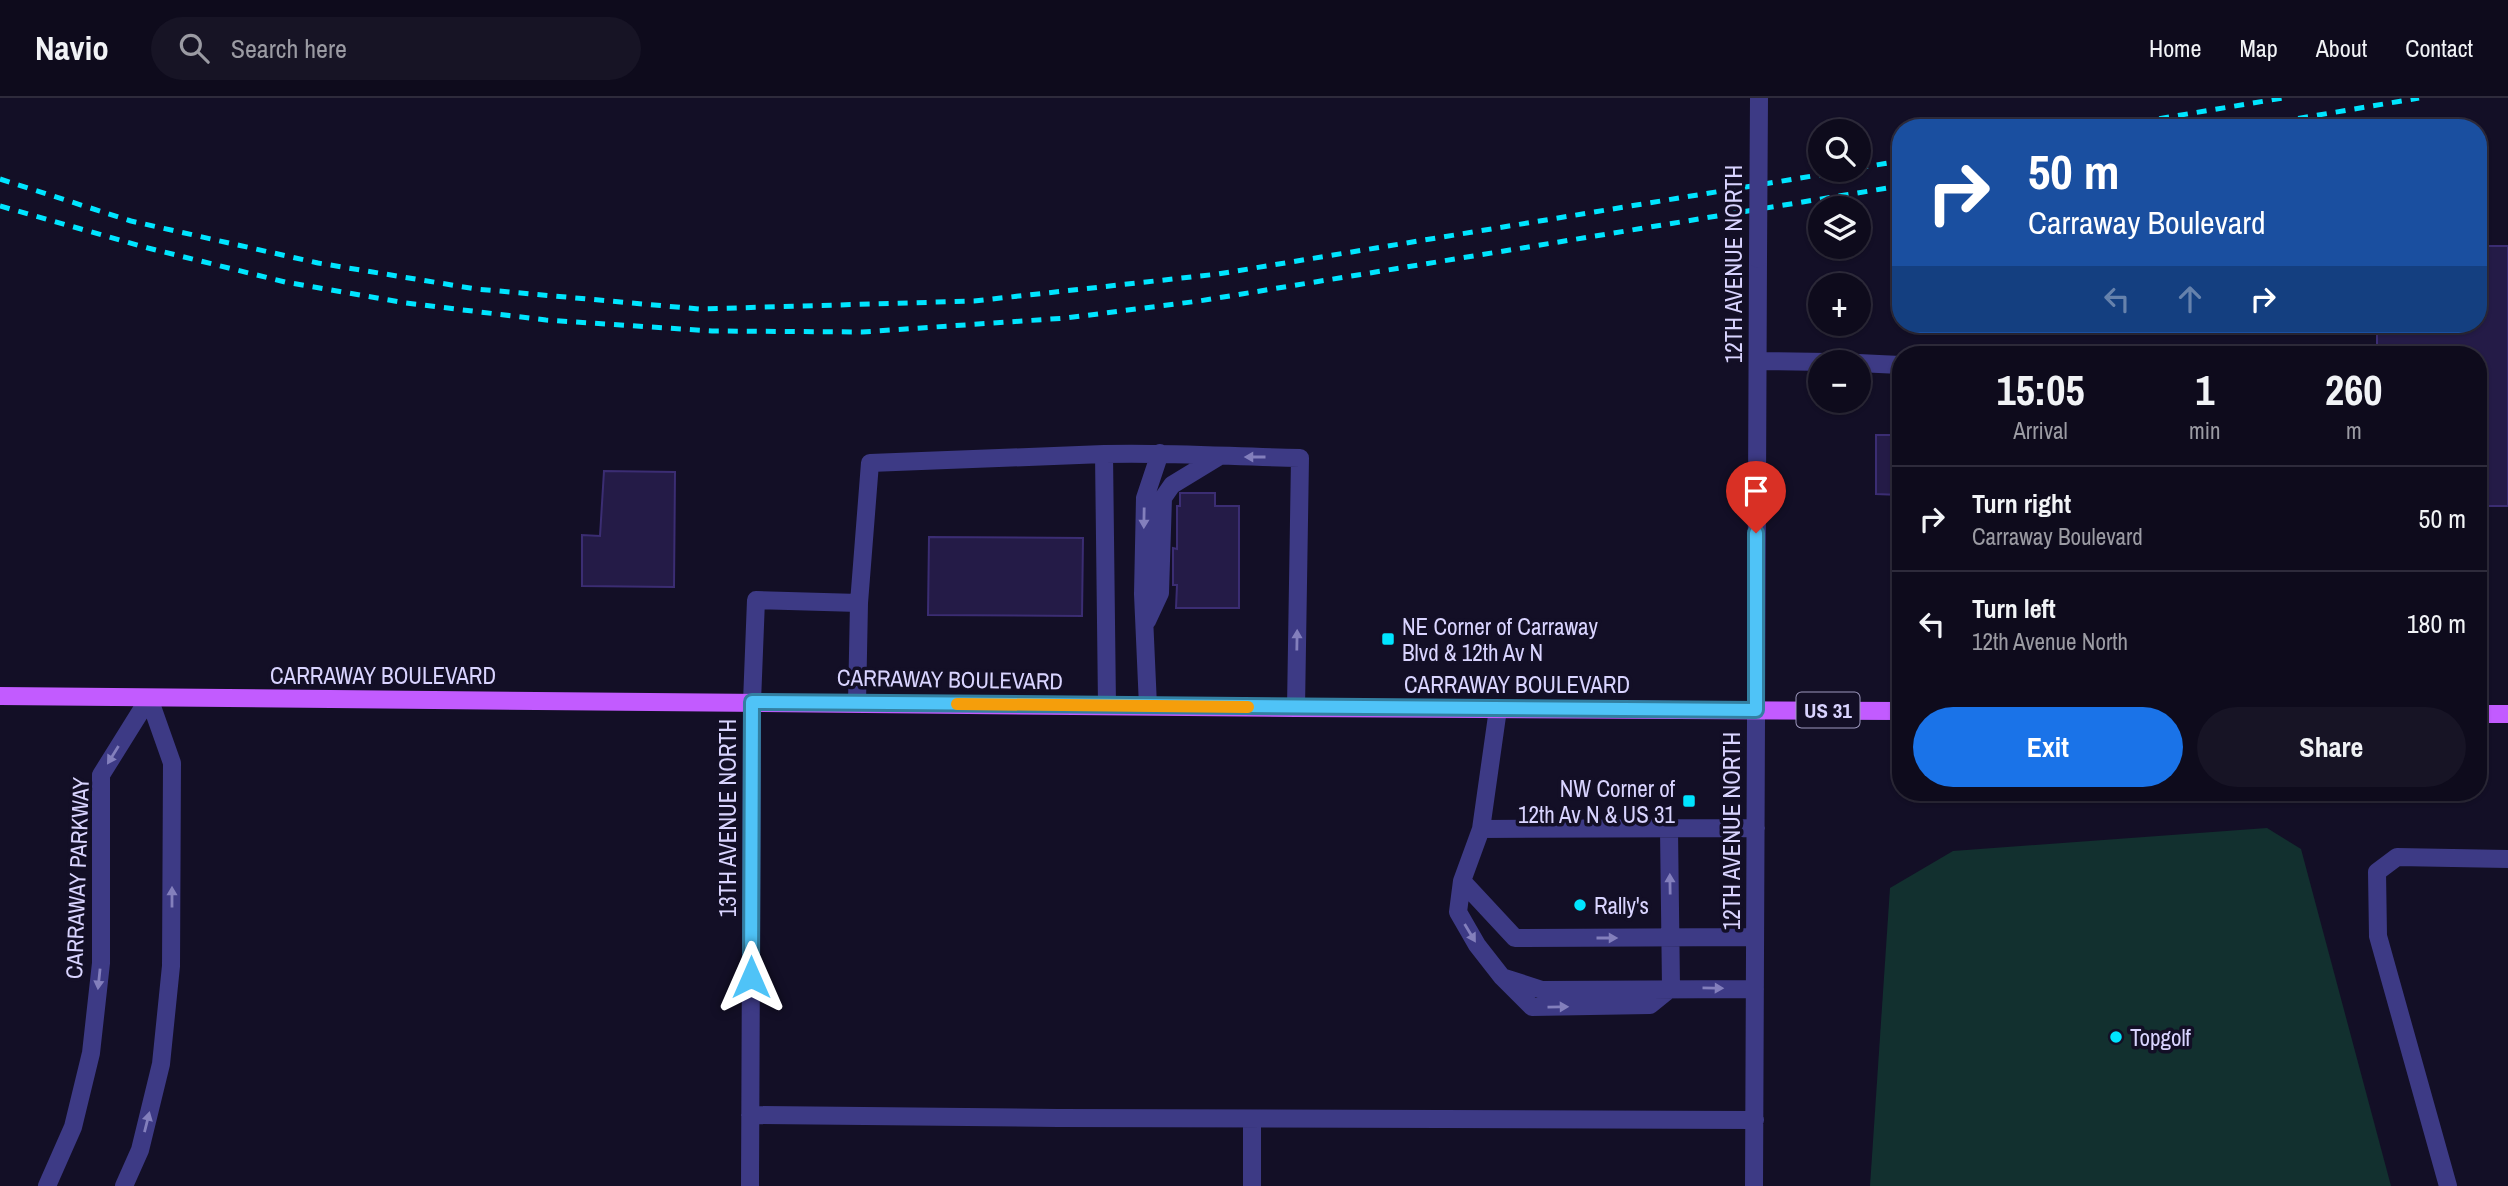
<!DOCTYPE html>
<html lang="en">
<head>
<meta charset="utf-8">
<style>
  body { margin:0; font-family:"Archivo Narrow",sans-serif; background:#171425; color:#f1f3f6; height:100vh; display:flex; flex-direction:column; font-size:26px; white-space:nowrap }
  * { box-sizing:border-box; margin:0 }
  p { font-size:23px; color:#9b9ba3 }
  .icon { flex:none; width:38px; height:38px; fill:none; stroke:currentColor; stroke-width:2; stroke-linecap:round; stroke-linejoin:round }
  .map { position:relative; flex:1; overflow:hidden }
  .sheet { position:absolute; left:1892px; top:248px; width:595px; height:455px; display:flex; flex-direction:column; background:#0e0b1c; border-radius:28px; box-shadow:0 2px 5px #0004,0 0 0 2px #2e2b3b }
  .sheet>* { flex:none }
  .hud { position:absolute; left:1892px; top:21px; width:595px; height:214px; border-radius:28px; box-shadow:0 2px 5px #0004,0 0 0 2px #2e2b3b; background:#1a4fa0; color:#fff; overflow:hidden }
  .controls { position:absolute; left:1808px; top:21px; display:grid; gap:14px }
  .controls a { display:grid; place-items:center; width:63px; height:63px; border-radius:50%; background:#0e0b1c; box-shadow:0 2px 5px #0004,0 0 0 2px #2e2b3b; font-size:35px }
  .pin { position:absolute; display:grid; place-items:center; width:60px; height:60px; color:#fff; margin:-72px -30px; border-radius:50% 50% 50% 0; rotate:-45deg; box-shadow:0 0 7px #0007 }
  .pin .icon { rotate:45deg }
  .me { position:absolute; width:77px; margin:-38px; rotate:0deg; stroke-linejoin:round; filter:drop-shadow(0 0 5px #0008) }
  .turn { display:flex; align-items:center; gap:24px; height:147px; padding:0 21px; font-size:32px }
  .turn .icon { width:91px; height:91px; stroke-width:2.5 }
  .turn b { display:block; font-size:49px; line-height:60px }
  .lanes { display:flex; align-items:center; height:66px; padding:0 21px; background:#0003; justify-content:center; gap:35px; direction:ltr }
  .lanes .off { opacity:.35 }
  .eta { display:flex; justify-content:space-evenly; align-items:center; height:119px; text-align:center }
  .eta b { font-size:42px; font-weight:800; line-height:49px }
  .cta { display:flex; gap:14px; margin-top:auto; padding:14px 21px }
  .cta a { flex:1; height:80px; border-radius:42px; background:#1a73e8; color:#fff; font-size:28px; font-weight:800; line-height:80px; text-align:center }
  .cta a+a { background:#171425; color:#f1f3f6 }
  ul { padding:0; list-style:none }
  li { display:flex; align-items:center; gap:21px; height:105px; padding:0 21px; border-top:2px solid #2e2b3b }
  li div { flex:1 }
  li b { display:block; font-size:26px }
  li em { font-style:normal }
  header { display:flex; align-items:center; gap:42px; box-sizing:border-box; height:98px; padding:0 35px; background:#0e0b1c; border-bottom:2px solid #2e2b3b }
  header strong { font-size:33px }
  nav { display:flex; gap:38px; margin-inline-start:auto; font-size:24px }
  .search { width:490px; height:63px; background:#171425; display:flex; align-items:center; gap:18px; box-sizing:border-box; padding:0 24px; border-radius:38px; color:#9b9ba3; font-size:26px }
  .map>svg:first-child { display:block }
  .green { fill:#12302f }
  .building { fill:#241b47; stroke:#3b2d73; stroke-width:2 }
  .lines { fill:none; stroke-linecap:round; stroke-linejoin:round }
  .minor { stroke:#3d3a85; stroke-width:18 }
  .major { stroke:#c25bff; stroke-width:18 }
  .rail { stroke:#00e5ff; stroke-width:5; stroke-dasharray:10 9; stroke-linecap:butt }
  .minor-bridge { stroke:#3d3a85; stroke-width:18 }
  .oneway { fill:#837fbc }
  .route-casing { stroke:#337fa1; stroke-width:18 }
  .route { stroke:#4fc3f7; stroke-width:12 }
  .slow { stroke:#f59e0b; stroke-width:12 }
  .poi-dot { fill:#00e5ff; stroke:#130f26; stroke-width:2.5 }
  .labels { text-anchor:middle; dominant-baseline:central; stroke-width:7; stroke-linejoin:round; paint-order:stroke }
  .shield { fill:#130f26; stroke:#9e99be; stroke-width:2 }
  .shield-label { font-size:21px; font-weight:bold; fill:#d9d4ff }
  .street-label { font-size:23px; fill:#d9d4ff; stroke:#130f26 }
  .poi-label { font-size:23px; fill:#d9d4ff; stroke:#130f26; text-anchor:start }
</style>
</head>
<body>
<header>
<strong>Navio</strong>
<div class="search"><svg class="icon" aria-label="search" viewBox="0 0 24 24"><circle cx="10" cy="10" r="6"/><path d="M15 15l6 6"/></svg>Search here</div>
<nav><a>Home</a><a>Map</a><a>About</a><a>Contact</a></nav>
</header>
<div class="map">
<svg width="2508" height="1088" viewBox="0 0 2508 1088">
  <rect width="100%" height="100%" fill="#130f26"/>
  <path class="green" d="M2267,730L2301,751L2391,1088H1870L1890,790L1953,753Z"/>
  <path class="building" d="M2478,148H2508V408H2478V257H2377V226H2478Z
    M1876,337H1900V397L1876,396Z
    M604,373L675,374L674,489L582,488V437L600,438Z
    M1180,395H1215V408H1239V510H1176L1177,487H1173V450L1177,451V408H1180Z
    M929,439L1083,440L1082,518L928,517Z"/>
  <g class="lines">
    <path class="minor" d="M1758,263L1828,264
      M1858,265L1900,267
      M1104,356C1169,354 1235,359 1300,360L1296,610
      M1147,523L1160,495L1163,400L1172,387L1218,359
      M857,605L859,505L870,365L1104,356L1107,607
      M1148,608L1143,496L1145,400L1160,355
      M1498,611L1481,731L1462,783L1458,814L1477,847L1502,879L1532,909L1650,907L1671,890
      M1481,731L1756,730
      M1669,731L1671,890
      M1462,783L1515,840L1755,839
      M1505,880L1542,892L1755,891
      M750,1017L1058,1020L1755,1022
      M1252,1021V1088
      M47,1088L73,1029L91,955L101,865V677L149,600
      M124,1088L140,1052L161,966L171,868L172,665L149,600
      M750,1088L752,604L756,502L859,505
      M1754,1088L1758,161
      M2448,1088L2378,838L2377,774L2397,759L2508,761"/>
    <path class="major" d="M0,598L1296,610L1900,613
      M2478,616H2508"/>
    <path class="rail" d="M2103,30L2283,0
      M2242,30L2419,0
      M1858,70L1900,63
      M0,81L131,123L318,165L476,191L699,211L974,203L1218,176L1849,72
      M0,108L148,150L285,184L406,205L546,222L712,233L862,234L1066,220L1199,203L1900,88"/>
    <path class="minor-bridge" d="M1758,161L1759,0"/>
  </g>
  <defs><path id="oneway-solid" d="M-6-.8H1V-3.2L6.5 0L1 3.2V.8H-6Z" transform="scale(1.75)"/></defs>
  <g class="oneway">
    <use href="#oneway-solid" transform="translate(1255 359) rotate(-180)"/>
    <use href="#oneway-solid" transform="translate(1144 420) rotate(91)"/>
    <use href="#oneway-solid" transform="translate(1297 542) rotate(-89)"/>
    <use href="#oneway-solid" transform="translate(113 657) rotate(122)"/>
    <use href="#oneway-solid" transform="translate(1670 786) rotate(-91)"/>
    <use href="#oneway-solid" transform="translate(172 799) rotate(-90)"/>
    <use href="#oneway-solid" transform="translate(1470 835) rotate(59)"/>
    <use href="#oneway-solid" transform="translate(1607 840)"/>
    <use href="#oneway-solid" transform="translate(99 881) rotate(96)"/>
    <use href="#oneway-solid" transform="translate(1713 890) rotate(1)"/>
    <use href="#oneway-solid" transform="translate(1558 909) rotate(-1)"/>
    <use href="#oneway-solid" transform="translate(147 1024) rotate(-76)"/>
  </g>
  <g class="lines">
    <defs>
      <path id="route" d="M751,879L752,604L1756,612V435"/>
    </defs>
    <use href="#route" class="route-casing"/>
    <use href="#route" class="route"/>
    <path class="slow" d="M957,606L1248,609"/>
  </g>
  <g class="poi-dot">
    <rect x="1381" y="534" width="14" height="14" rx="3.5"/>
    <rect x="1682" y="696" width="14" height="14" rx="3.5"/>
    <circle cx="1580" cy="807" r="7"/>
    <circle cx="2116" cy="939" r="7"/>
  </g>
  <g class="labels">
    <rect class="shield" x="1796.5" y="594.5" width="63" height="35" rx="5"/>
    <g class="shield-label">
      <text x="1828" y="612">US 31</text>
    </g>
    <g class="street-label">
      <text transform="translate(1733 166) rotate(-90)">12TH AVENUE NORTH</text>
      <text x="383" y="577">CARRAWAY BOULEVARD</text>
      <text transform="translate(950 581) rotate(1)">CARRAWAY BOULEVARD</text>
      <text x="1517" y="586">CARRAWAY BOULEVARD</text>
      <text transform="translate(727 720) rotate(-90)">13TH AVENUE NORTH</text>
      <text transform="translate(1731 733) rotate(-90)">12TH AVENUE NORTH</text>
      <text transform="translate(77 780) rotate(-88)">CARRAWAY PARKWAY</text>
    </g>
    <g class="poi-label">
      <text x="1402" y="528">NE Corner of Carraway<tspan x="1402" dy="26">Blvd &amp; 12th Av N</tspan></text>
      <text x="1675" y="690" text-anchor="end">NW Corner of<tspan x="1675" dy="26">12th Av N &amp; US 31</tspan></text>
      <text x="1594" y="807">Rally's</text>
      <text x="2130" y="939">Topgolf</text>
    </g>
  </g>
</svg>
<div class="controls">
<a><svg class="icon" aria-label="search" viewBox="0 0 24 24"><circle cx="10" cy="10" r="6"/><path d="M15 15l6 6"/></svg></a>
<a><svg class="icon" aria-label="layers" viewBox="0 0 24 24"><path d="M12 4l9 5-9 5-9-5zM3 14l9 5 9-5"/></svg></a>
<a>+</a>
<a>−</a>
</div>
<div class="pin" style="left:1756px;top:435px;background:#d93025"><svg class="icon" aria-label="arrive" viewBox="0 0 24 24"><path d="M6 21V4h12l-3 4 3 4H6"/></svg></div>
<svg class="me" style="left:751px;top:879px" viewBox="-20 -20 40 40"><path d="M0-17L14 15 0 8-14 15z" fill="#4fc3f7" stroke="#fff" stroke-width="4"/></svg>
<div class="hud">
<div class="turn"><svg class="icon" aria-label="right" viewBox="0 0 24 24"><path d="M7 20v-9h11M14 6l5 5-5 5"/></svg><div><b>50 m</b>Carraway Boulevard</div></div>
<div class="lanes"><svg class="icon off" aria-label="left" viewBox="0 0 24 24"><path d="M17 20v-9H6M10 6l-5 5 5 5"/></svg><svg class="icon off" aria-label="ahead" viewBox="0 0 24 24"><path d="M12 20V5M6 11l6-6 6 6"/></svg><svg class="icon" aria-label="right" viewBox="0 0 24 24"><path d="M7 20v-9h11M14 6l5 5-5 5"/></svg></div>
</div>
<section class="sheet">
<div class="eta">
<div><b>15:05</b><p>Arrival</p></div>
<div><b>1</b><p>min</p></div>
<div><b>260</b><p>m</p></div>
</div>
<ul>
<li><svg class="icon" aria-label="right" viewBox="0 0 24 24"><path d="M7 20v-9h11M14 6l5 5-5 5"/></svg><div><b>Turn right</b><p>Carraway Boulevard</p></div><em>50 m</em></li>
<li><svg class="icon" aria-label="left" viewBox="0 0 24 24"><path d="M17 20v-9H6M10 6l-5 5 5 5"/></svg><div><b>Turn left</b><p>12th Avenue North</p></div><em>180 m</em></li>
</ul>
<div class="cta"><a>Exit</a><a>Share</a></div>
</section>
</div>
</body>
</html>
